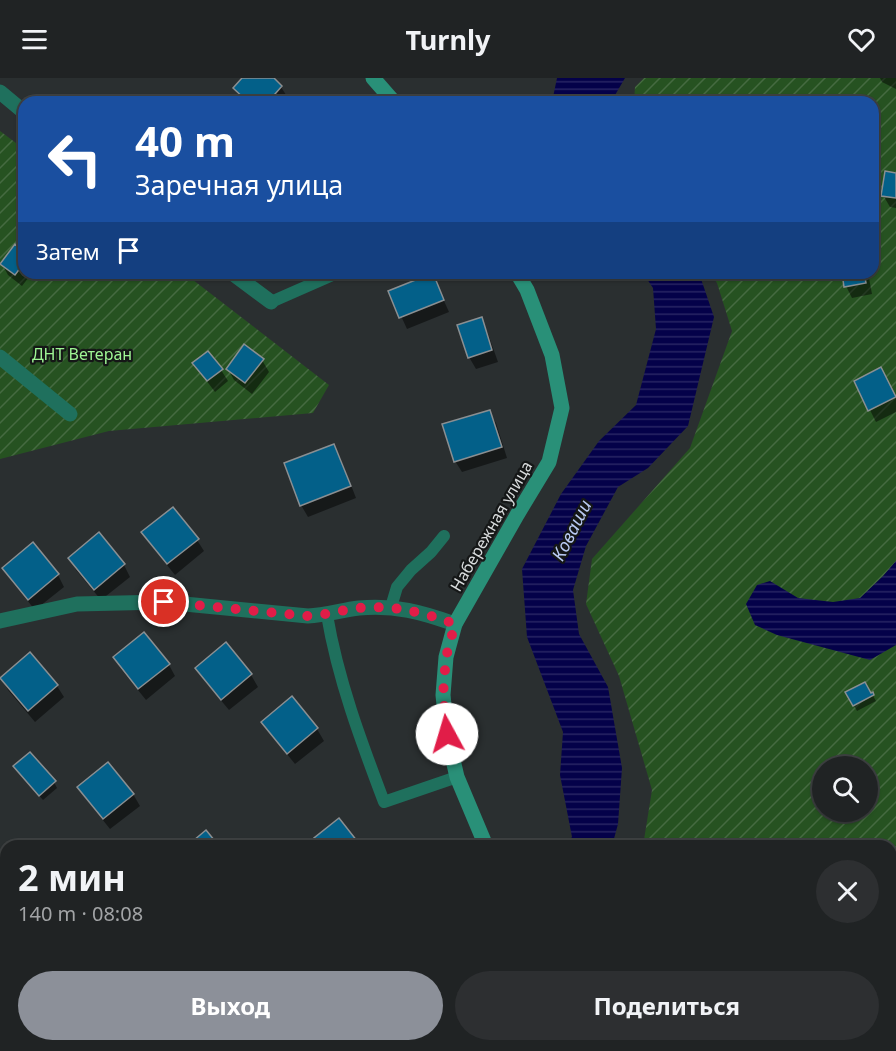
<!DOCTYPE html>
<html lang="ru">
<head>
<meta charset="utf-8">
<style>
  body { margin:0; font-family:"Noto Sans",sans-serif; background:#2d2f31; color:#f1f3f6; height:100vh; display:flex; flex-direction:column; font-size:22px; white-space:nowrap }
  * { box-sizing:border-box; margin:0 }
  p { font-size:20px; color:#a2a4a6 }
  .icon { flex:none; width:33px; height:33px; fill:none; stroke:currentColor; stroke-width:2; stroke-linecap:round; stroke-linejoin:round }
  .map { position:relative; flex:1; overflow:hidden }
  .details { position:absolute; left:0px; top:762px; width:897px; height:212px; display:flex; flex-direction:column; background:#202324; border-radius:18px 18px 0 0; box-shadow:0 2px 4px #0004,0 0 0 2px #3d4041 }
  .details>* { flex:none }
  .hud { position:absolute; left:18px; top:18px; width:861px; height:183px; border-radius:18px; box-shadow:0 2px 4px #0004,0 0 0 2px #3d4041; background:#1a4fa0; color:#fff; overflow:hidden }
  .tools { position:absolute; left:812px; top:678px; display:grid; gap:12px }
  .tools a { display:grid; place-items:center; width:66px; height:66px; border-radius:50%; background:#202324; box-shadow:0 2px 4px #0004,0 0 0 2px #3d4041; font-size:30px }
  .pin { position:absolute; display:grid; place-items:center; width:51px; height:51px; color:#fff; margin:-26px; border:3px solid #fff; border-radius:50%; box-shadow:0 2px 6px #0007 }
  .me { position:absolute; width:66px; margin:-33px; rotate:354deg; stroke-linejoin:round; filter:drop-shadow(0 0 4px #0008) }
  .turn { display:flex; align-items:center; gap:21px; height:126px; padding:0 18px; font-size:27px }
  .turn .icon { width:78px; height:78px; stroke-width:2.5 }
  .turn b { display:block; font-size:42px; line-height:51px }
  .then { display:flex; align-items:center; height:57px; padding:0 18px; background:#0003; gap:12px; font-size:22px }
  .round { display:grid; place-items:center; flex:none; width:63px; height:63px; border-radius:32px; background:#2d2f31 }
  .summary { display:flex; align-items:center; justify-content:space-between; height:102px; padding:0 18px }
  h1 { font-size:36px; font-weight:700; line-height:45px }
  .button { display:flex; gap:12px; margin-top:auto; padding:12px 18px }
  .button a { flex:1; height:69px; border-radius:36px; background:#8c9099; color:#fff; font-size:24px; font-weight:700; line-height:69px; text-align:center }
  .button a+a { background:#2d2f31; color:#f1f3f6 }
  header { display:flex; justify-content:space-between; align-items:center; height:78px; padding:0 18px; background:#202324; font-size:27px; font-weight:700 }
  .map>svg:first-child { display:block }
  .green { fill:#265221 }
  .garden { fill:url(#garden-furrows); fill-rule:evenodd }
  .water { fill:url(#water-rules) }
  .shadow { fill:#0007 }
  .building { fill:#036089; stroke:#8a8f92; stroke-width:1.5 }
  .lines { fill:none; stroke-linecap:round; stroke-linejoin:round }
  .lane { stroke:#1f705d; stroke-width:12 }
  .street { stroke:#1f705d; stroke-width:15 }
  .secondary { stroke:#299078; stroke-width:15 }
  .route { stroke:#e11d48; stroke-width:10; stroke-dasharray:0 18 }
  .labels { text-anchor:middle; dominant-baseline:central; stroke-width:4.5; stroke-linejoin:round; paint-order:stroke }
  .park-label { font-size:16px; fill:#9ef594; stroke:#151717 }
  .street-label { font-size:16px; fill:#d9dcdd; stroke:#151717 }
  .water-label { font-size:18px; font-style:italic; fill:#b9caf3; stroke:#151717 }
</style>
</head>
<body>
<header><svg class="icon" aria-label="menu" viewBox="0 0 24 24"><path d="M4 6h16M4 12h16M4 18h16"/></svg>Turnly<svg class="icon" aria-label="heart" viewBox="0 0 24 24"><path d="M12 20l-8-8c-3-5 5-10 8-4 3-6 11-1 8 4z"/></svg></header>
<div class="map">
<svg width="896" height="973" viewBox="0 0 896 973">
  <defs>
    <pattern id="garden-furrows" width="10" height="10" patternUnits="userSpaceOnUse" patternTransform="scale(1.5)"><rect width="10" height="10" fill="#265221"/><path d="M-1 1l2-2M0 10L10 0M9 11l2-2" fill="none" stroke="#456a41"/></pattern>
    <pattern id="water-rules" width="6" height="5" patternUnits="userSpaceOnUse" patternTransform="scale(1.5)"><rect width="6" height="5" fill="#040149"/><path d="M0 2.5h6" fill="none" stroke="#282563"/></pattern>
  </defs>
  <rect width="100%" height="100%" fill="#2a2f30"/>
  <path class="green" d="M896,851V973H726L724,968H891V853Z"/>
  <path class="garden" d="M644,0H896V779L891,782V768H643L652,712L619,598L586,526L592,481L690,370L732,253L717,205L710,195H873V24H634L635,9ZM822,688H867V734H822Z
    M0,53L24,71V195H184L329,307L313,335L109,353L0,381Z"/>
  <path class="water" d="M557,0H625L611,24H552Z
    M643,195H699L714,239L688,348L648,390L618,409L586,468L573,512L579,556L608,609L622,690L618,746L612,768H565L572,759L560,697L563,654L527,559L522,491L561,416L599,363L636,327L656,251L653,210Z
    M896,483V567L870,582L777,557L755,547L746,526L757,507L770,503L798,520L833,524L860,520L883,498Z
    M896,795V845L891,847V798Z"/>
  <path class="shadow" d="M244,0H272L281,9L288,20L285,24H244L234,10Z
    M880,0H896V11L882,4Z
    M896,97V130L890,129L883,117Z
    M24,143V156L19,147Z
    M24,175V195H32L22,208L8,197L2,186Z
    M107,195H123L114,203Z
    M238,195H254L247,203Z
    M843,195H868L872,216L852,220L846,208Z
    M432,196L449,234L407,251L390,214Z
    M481,241L487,253L498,284L476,291L469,279Z
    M262,282L269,294L252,316L234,302L228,291Z
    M194,286L221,292L228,303L215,314Z
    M887,303L896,320V334L876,344L856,304Z
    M489,333L496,345L507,380L462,394L455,383Z
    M334,368L340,379L356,420L308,439L301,427Z
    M143,454L197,462L204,473L175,497L150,466Z
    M99,457L124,487L130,499L101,522L76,492L70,480Z
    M4,490L58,497L64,509L35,532L10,501Z
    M226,567L251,597L258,609L229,632L204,602L197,590Z
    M115,580L169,587L175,598L146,622L121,591Z
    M2,601L57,608L64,619L35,644L8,612Z
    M847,614L872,616L876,623L857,633Z
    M292,620L317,651L324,663L295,686L270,655L263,644Z
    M18,694L54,704L57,710L43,722Z
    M79,709L133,716L140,728L110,751L86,721Z
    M0,826L4,834L0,837Z
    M293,968H324L317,973H298Z"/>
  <path class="building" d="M242,0H274L282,8L268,24H248L233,10Z
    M885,93L896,95V120L881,118Z
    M15,166L24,173V185L15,197L0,186Z
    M433,195L444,222L399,240L388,213Z
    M842,195H864L866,205L844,209Z
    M482,239L492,272L468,280L457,247Z
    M244,266L264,281L245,305L226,291Z
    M208,273L223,291L207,303L192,285Z
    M881,289L896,319L868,333L854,303Z
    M490,332L502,369L454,384L442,346Z
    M334,366L351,408L300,428L284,385Z
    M173,429L199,461L167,486L141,454Z
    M99,454L125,486L94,512L68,480Z
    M33,464L59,496L28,522L2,490Z
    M144,554L170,586L138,611L113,579Z
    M226,564L252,596L221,622L195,590Z
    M30,574L58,607L28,633L0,600Z
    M865,604L871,615L873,614L874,617L853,628L845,614Z
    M292,618L318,650L287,676L261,644Z
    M30,674L56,703L39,718L13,688Z
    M108,684L134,716L103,741L77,709Z
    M339,740L361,768H320L314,760Z
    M206,752L219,768H187Z
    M56,968H82L87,973H49Z
    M250,968H267L271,973H243Z"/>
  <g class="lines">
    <path class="lane" d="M271,224L337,195
      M391,529L397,509L411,492L431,474L444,458
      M327,537C338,602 361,663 384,724L457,699"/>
    <path class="street" d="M0,14L24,34
      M232,195L271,224
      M0,279L70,336
      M0,543L77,526L164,524L308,538C326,537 342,532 359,530C396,527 421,534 455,546
      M0,792L6,799
      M144,968L149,973
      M333,973L340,968"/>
    <path class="secondary" d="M373,0L394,24
      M486,768L457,699L447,656L443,617L446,579L455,546L517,437L549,384L562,330L552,277L527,212L517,195
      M575,968L578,973"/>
  </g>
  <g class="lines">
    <path class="route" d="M164,524L308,538C326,537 342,532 359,530C395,527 422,534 455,546L446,579L443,617L447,656"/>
  </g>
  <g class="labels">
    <g class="park-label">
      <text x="82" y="276">ДНТ Ветеран</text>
    </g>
    <g class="street-label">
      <text transform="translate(491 448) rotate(-60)">Набережная улица</text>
    </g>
    <g class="water-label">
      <text transform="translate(571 452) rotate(-63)">Коваши</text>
    </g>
  </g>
</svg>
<div class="tools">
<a><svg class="icon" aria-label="search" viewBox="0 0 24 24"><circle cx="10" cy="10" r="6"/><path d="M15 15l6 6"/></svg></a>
</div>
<div class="pin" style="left:164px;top:524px;background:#d93025"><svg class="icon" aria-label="arrive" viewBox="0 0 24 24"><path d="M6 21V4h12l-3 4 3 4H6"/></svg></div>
<svg class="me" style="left:447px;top:656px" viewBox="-20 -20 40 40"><circle r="19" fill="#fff"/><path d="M0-13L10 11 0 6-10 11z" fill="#e11d48"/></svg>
<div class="hud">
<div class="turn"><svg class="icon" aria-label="left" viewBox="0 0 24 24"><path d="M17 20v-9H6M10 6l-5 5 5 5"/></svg><div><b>40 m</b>Заречная улица</div></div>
<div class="then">Затем<svg class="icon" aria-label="arrive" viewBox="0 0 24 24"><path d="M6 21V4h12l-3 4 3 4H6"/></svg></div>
</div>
<section class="details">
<div class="summary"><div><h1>2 мин</h1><p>140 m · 08:08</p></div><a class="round"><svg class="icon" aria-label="close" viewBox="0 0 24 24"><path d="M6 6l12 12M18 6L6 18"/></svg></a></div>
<div class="button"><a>Выход</a><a>Поделиться</a></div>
</section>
</div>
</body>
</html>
